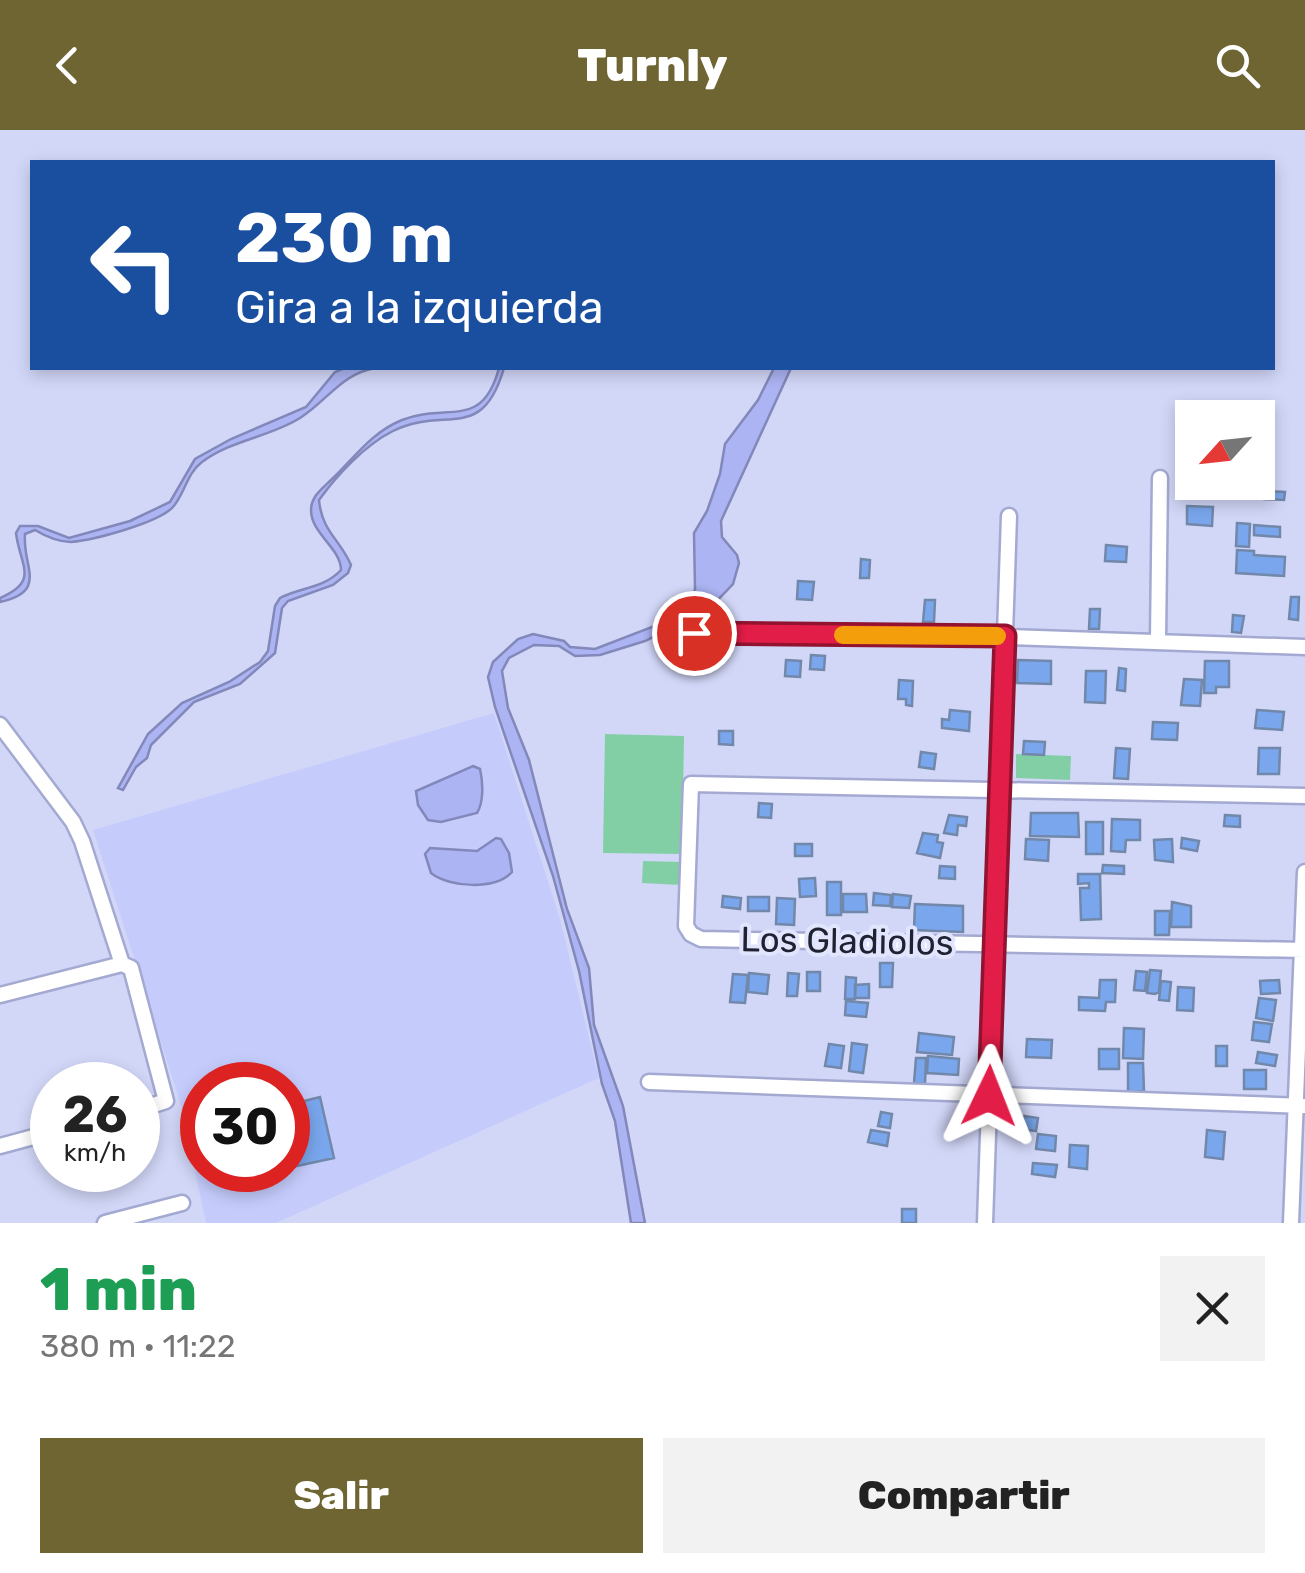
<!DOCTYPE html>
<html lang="es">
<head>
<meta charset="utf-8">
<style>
  body { margin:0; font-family:Rubik,sans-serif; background:#f2f2f2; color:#222; height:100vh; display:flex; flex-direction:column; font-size:38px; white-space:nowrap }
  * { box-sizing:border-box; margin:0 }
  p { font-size:32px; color:#767676 }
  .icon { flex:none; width:55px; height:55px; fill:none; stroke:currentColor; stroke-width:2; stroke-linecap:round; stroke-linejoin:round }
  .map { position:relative; height:1093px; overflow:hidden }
  .panel { display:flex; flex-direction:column; background:#fff; flex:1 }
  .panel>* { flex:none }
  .top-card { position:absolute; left:30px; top:30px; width:1245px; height:210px; border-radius:0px; box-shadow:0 5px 15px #0003; background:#1a4fa0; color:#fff; overflow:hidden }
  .needle { width:65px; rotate:243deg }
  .fabs { position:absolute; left:1175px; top:270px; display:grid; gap:20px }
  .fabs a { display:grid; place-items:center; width:100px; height:100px; border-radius:0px; background:#fff; box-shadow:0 5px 15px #0003; font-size:50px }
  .speed { position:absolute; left:30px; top:932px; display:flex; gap:20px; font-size:50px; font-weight:700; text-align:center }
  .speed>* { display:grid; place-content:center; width:130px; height:130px; border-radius:50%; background:#fff; box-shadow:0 5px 15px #0003; line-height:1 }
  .speed small { font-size:25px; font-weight:400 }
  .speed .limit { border:15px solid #d22; background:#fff; color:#111 }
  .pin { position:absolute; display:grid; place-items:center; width:85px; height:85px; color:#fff; margin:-42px; border:5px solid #fff; border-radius:50%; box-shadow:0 2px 10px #0007 }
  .me { position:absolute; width:110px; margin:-55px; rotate:2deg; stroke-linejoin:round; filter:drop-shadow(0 0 8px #0008) }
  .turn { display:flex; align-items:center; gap:35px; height:210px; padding:0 40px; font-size:45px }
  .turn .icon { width:130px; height:130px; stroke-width:2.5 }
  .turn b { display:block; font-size:70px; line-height:85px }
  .round { display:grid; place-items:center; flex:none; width:105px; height:105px; border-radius:0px; background:#f2f2f2 }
  .head { display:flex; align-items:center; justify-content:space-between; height:170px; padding:0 40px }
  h1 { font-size:60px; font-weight:800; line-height:75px; color:#1e9e55 }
  .action { display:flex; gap:20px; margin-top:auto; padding:20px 40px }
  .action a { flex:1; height:115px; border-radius:0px; background:#6f6532; color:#fff; font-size:40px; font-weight:800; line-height:115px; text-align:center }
  .action a+a { background:#f2f2f2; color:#222 }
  header { display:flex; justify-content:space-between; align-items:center; height:130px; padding:0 40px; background:#6f6532; color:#fff; font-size:45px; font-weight:800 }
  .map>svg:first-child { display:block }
  .built { fill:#c5ccfc; fill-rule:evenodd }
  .green { fill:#83cfa5 }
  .water { fill:#acb4f3; stroke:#8288b9; stroke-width:2.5 }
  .building { fill:#79a6ec; stroke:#7288aa; stroke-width:2.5 }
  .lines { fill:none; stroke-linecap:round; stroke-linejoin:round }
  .street-casing { stroke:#a3a9d1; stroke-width:19 }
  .street { stroke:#fff; stroke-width:14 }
  .route-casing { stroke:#92132f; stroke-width:25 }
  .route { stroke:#e11d48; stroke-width:18 }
  .slow { stroke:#f59e0b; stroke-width:18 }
  .labels { text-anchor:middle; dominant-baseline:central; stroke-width:8; stroke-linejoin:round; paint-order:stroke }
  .street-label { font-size:35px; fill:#202231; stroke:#e1e5fe }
</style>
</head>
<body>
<header><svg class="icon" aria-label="back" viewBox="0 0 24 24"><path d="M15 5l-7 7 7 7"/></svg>Turnly<svg class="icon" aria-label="search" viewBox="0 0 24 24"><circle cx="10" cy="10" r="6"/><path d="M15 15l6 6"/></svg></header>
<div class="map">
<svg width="1305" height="1093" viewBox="0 0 1305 1093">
  <rect width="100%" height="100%" fill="#d2d7f8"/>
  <path class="built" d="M494,583L560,789L599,948L276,1093H206L181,975L93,700ZM202,955H288V1040H202Z"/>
  <path class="green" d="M605,604L684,606L682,724L603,723Z
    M1016,624L1071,626L1070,650L1016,648Z
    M643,731L682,732L681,755L642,753Z"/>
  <path class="water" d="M345,238H376C342,243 327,271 300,288C270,307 231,310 202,332C187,343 185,363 173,377C158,393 94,410 71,412C59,412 45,406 35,400L25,404C22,437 49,461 0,472V468C40,451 20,436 16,403L20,396H38L69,408L130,391L170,372L195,329L231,309L306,277L335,242Z
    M499,238H504C482,314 446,275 393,301C365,315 337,345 319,370C322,402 340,409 351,435L348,443L333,455L288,471L282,478L275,523L240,554L194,572L151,615L147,628L136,637L123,660L118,658L148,604L182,573L229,552L260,532L268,521L275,476L280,468C301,457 323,459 341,440C341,418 311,404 311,380C311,366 323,358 332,349C355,327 372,302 402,290C448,272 482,301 499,238Z
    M774,238H791L721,391L722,407L737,425L739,433L733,454L708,480L645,511L600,525L575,526L559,516L534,515L509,528L502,541L508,578L529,630L567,779L589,838L594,895L623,976L645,1093H631L615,991L602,954L579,841L553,746L495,577L488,547L493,532L518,509L533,504L564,511L570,517L595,519L660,494L691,472L695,459L694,403L707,381L720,344L725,314L758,270Z
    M473,636L480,639C483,652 484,672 477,683L441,692L428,690L418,675L416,661Z
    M496,708L501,709L509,723L512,742C496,760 450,758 431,743L425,724L430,718L477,721Z"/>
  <path class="building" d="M1264,361L1285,362L1284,370L1264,369Z
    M1187,376L1213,377L1212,396L1187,394Z
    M1237,393L1250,394L1249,417L1236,416Z
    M1254,395L1280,397V407L1254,405Z
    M1106,415L1127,417L1126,432L1105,431Z
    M1237,420L1254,421V425L1285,427L1284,446L1236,443Z
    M861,429L870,430L869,448H860Z
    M798,451L814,452L812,470L797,469Z
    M1291,467H1299L1298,490L1289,489Z
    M925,470H935L934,492H923Z
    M1090,479H1100L1099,499H1089Z
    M1233,485L1244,486L1241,503L1232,502Z
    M811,525L825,526L824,540L810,539Z
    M786,530L801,531L800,547L785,546Z
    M1018,530L1051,531V554L1017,553Z
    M1205,531H1229V557H1216V563H1204Z
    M1119,538L1126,539L1125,561L1117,560Z
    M1086,541H1106L1105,573L1085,572Z
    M1184,549L1202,550L1200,576L1181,575Z
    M899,550L913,551L912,576L906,575V569H898Z
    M950,580L970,582L969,601L942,598V589L949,590Z
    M1257,580L1284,582L1282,600L1255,598Z
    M1153,592L1178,593L1177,610L1152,609Z
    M719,601H733V615L719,614Z
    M1024,611L1045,612L1044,625L1023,624Z
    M1116,618L1130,619L1128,649L1114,648Z
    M1259,618H1280L1279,644H1258Z
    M921,622L936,624L934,639L919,637Z
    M759,673L772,674L771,688L758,687Z
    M1031,683H1078L1079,707L1030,706Z
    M949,685L967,687L966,696L958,695L957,705L944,703Z
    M1225,685L1240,686V697L1224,696Z
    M1112,689L1140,690V710H1126L1125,722L1111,721Z
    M1086,692H1103V724H1086Z
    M923,703L938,705L937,712L943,713L940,728L917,723Z
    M1182,708L1199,711L1197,721L1181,718Z
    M1026,709L1049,710L1048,731L1025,729Z
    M1172,709L1173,732L1155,730L1154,710Z
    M795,714H812V726H795Z
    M1103,735L1124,736V744L1102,743Z
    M940,736L955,737V749L939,748Z
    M1078,744H1100L1101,789L1081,790L1080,758H1089V753L1078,754Z
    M815,748L816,766L800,767L799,749Z
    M827,752H841V785H827Z
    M874,763L891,765L890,776L873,775Z
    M843,764H866L867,782H843Z
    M893,764L911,766L909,778L892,777Z
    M723,766L741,768L740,779L722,777Z
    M748,767H769V781H748Z
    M777,768L795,769L794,795L776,794Z
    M1172,772L1191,776V797H1171Z
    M915,774L963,776V802L914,800Z
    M1155,781H1170L1169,805H1155Z
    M880,833H893L892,857H880Z
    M1150,840L1161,841L1159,862L1155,864L1147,863Z
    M1136,841L1147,842L1145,861L1134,860Z
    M807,842H820V861H807Z
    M749,843L769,845L767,864L748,862Z
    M788,843L799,844L797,866H787Z
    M733,844L748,845L745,873L730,872Z
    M846,847L856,848L855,869H845Z
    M1100,850H1116L1115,872H1106L1105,881L1079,880V867L1099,868Z
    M1279,850L1280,863L1261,864L1260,851Z
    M1161,851L1171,852L1169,871L1159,870Z
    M869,854V868H855V855Z
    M1178,857L1194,858L1193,881L1177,880Z
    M1259,868L1276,870L1273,891L1256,888Z
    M846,871L868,873L866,887L845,885Z
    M1254,892L1272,894L1269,912L1252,910Z
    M1124,898L1144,899L1143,929L1123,928Z
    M919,903L954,907L952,925L917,922Z
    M1027,909L1052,910L1051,928L1026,927Z
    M852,913L867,915L863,943L849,941Z
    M829,914L844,916L841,938L825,936Z
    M1216,916H1227V936H1216Z
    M1099,919H1119V939H1099Z
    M1258,922L1277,925L1275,936L1256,933Z
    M928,926L959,929L958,945L927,943Z
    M916,928H926L925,954L914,953Z
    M1128,933H1143L1144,961L1128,962Z
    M1244,940H1266V959H1244Z
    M320,967L334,1028L288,1038V975Z
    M881,982L892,984L890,998L878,996Z
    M1024,986L1038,988L1036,1001L1028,1000L1027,1011H1021Z
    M871,1000L889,1003L887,1016L868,1012Z
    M1207,1000L1225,1002L1223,1029L1205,1027Z
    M1038,1004L1056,1006L1055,1021L1036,1019Z
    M1070,1015L1088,1016L1087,1039L1069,1037Z
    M1033,1033L1057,1035L1055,1047L1032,1044Z
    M902,1079H916V1093H902Z"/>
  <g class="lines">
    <defs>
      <path id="street" d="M694,503L1005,507L1305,517
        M1158,510L1160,348
        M0,595L73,692L82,711L122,834
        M1305,666L691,654L686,796L691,804L701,809L1305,820
        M0,865L122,834L131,838L166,971L138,980
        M649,952L1305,976
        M0,1016L52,1002
        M105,1093L182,1073
        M985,1093L1009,386
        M1291,1093L1305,742"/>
    </defs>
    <use href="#street" class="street-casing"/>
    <use href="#street" class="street"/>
  </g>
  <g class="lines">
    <defs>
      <path id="route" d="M694,503L1005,506L989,966"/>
    </defs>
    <use href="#route" class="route-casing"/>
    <use href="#route" class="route"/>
    <path class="slow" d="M843,505L997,506"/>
  </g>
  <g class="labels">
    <g class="street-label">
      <text transform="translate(847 811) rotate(1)">Los Gladiolos</text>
    </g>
  </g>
</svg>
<div class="fabs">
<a><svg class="needle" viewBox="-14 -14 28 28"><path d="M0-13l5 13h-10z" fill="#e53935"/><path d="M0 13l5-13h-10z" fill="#767676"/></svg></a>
</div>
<div class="speed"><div>26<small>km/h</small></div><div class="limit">30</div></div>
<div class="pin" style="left:694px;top:503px;background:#d93025"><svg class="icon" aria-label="arrive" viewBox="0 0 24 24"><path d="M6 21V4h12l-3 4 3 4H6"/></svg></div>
<svg class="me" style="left:989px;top:966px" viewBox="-20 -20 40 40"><path d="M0-17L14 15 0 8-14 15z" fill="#e11d48" stroke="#fff" stroke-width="4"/></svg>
<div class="top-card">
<div class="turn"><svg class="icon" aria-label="left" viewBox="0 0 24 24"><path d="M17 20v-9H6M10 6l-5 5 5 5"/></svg><div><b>230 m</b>Gira a la izquierda</div></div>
</div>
</div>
<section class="panel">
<div class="head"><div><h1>1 min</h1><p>380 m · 11:22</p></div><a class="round"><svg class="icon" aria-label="close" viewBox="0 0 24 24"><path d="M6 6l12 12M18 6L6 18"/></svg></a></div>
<div class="action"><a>Salir</a><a>Compartir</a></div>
</section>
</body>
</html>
